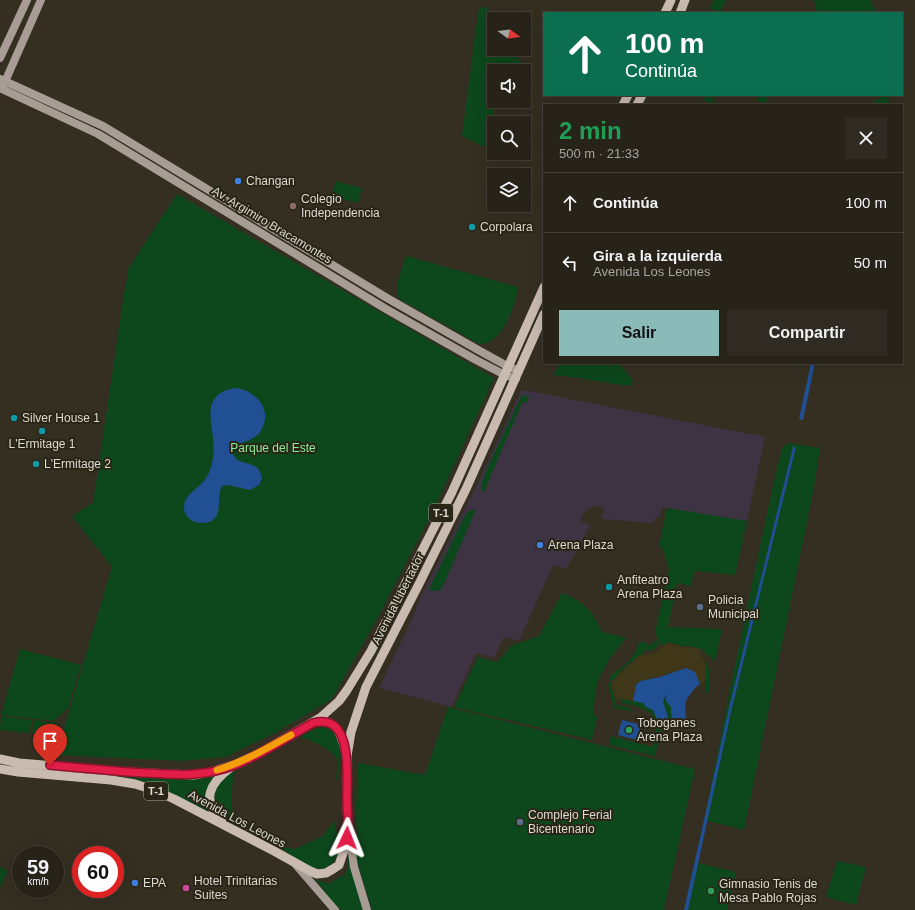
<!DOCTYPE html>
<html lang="es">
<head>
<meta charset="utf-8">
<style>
  body { margin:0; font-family:Arial,sans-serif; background:#2f2b22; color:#f1f3f6; height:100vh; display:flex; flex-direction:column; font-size:15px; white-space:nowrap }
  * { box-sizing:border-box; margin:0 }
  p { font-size:13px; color:#a4a4a2 }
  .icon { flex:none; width:22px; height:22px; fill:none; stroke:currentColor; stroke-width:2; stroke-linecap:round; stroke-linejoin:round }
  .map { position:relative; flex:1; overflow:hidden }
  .drawer { position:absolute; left:543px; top:104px; width:360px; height:260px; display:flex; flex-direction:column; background:#272319; border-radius:0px; box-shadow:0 4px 16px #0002,0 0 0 1px #434038 }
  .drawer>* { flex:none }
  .guide { position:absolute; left:543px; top:12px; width:360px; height:84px; border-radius:0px; box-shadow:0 4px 16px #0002,0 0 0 1px #434038; background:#0b6e4f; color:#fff; overflow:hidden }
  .needle { width:26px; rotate:105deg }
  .tools { position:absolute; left:487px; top:12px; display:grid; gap:8px }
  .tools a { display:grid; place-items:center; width:44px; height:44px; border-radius:0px; background:#272319; box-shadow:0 4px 16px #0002,0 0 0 1px #434038; font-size:20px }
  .speed { position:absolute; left:12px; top:846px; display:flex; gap:8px; font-size:20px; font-weight:700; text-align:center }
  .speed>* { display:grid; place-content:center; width:52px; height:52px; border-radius:50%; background:#272319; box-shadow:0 4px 16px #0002,0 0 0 1px #434038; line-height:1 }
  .speed small { font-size:10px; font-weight:400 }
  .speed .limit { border:6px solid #d22; background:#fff; color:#111 }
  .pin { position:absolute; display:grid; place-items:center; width:34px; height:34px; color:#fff; margin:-41px -17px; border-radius:50% 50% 50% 0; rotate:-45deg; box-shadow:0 0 4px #0007 }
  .pin .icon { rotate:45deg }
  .me { position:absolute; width:44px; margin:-22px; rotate:2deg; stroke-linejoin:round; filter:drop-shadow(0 0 3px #0008) }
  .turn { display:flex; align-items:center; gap:14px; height:84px; padding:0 16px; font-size:18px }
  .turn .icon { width:52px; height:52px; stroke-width:2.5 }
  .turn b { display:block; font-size:28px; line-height:34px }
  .round { display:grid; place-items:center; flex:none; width:42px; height:42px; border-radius:0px; background:#2f2b22 }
  .headline { display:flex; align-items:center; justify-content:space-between; height:68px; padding:0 16px }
  h1 { font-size:24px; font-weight:700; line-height:30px; color:#1e9e55 }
  .action { display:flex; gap:8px; margin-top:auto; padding:8px 16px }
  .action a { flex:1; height:46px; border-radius:0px; background:#8bbbb9; color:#111; font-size:16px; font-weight:700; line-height:46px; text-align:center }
  .action a+a { background:#2f2b22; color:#f1f3f6 }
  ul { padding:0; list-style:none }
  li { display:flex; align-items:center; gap:12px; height:60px; padding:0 16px; border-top:1px solid #434038 }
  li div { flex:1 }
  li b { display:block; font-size:15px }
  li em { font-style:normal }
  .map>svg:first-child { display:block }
  .commercial { fill:#3d3342 }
  .green { fill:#0d471c }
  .sand { fill:#3f3717 }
  .water { fill:#214f94 }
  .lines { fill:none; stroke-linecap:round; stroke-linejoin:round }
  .secondary { stroke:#a89d95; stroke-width:8 }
  .primary { stroke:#cabbb1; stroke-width:9 }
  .route-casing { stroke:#92132f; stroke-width:10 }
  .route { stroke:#e11d48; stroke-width:7 }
  .slow { stroke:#f59e0b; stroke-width:7 }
  .shop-dot { fill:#3f7fe0; stroke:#2a2617; stroke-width:1.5 }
  .education-dot { fill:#8d6e63; stroke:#2a2617; stroke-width:1.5 }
  .culture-dot { fill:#0f9aa8; stroke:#2a2617; stroke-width:1.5 }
  .service-dot { fill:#5c6f8a; stroke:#2a2617; stroke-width:1.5 }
  .leisure-dot { fill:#2e9e5b; stroke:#2a2617; stroke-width:1.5 }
  .hotel-dot { fill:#d1479c; stroke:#2a2617; stroke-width:1.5 }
  .labels { text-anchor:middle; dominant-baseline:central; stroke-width:4; stroke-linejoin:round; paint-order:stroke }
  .shield { fill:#2a2617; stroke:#a7a398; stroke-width:1 }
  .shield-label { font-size:11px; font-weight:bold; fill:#dcd9d0 }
  .poi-label { font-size:12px; fill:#dcd9d0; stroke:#2a2617; text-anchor:start }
  .street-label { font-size:12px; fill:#dcd9d0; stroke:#2a2617 }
  .park-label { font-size:12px; fill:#88ef98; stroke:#2a2617 }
</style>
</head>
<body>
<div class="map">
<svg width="915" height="910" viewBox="0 0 915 910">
  <rect width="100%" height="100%" fill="#342f21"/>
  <path class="commercial" d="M523,390L765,437L747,521L662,507L659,518H655L653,523L602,519L604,508L595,505L584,512L580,521L591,525L566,569L553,565L519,641L504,637L494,658L476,653L452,707L379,688L411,621L419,600L473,493L521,391Z"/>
  <path class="green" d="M714,0H726L720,13L710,8Z
    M814,0H870L877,13H817Z
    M487,7L494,28V49H510L525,68L524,73V71H494V93L493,94C492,113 494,132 494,152L462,136L476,28L479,8Z
    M705,95H716L712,104L703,100Z
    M758,95H769L765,104L756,100Z
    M883,95H889L888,105H870Z
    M336,181L362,188L358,203L331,196Z
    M177,194L494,378L436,505L376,621L332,699L277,732L226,757L182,761L56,755L112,567L72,516L93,503L124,294L129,267Z
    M406,256L518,287C515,306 503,345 479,344L399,299C393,286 403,268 406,256Z
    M561,363H617L625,370L633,381L630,386C604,383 579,377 553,375Z
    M522,395L529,396L527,402L522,403L484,492L482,491L481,484L488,466Z
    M788,443L820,448L814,488L744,830L704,820L734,670L775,476L782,448Z
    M667,508L747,521L735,575L694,571L691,586L677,583L668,627L722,629L715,662C711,655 705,654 700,648L679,645L669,642L664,645L659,643C656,651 651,651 644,650V654L640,655L621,671L613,681L609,680C612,672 617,671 623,667C630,662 637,650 639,642H644L648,645H651L656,640L659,642L655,633L669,569L663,550L659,546Z
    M472,510H476L444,584L441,590L432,591L429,589L463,519L467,512Z
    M562,593C585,602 592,610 602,632L626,638L608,661L597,683L593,712L597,718L592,740L454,707L478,657L497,662L511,646L539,636Z
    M20,649L81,665L68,708L54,721L1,715Z
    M707,662L709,670V692L707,693L706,692L705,663Z
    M608,683H612C611,691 616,697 616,705L630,708L631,711L614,708Z
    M666,694V700L671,707L672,727H671L663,701Z
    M622,699L643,703L648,708L651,709L655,712L661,731L655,756L609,745L611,736L653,747C658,734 657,727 652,714C640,707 636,706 622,703L621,701Z
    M448,707L695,769L664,910H372L354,851L357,836L356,808L358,763L425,775Z
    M1,716L32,720L29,733L0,730Z
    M34,720L57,723L56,736L32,733Z
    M324,726C326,726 331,727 333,728C345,736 340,768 337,780L336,778C336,772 339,764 337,759C332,749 311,740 301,737L313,730Z
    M235,771C232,784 227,814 239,823C243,826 249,828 253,831L223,818L217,811L214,795L222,778Z
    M115,774L214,775C206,787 205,798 207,812L106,775Z
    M334,821L340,849L334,862L324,869L308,867L279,847L295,849L323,836Z
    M349,856L363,910H339L315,879L328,884L346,874Z
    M837,861L866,867L856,905L826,897Z
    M694,862L736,872L727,910H687Z
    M0,867L8,871L0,887Z"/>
  <path class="sand" d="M668,643L679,646L700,649L701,651L700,655L705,661L706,682L700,684L698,678L670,672L660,677H652L636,685L633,701L622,699L616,700L611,685L614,679L640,655L652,654Z"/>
  <path class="water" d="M811,363H815L803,420L799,419Z
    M235,388C257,390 274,412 260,432C254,441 237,443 234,448C232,453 234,456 237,460C249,465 259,463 262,478L259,485L250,490L228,485L222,486C215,497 226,521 204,523C193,524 183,517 184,505C185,495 197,489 203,482C209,475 212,466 213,457C218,431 194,395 235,388Z
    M793,447H796L731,712L688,910H684L728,712Z
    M686,668L695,672L700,684C696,686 687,697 686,702C684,709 687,718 687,725L672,727L671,707L666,701V694L663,701L671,727L666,729L665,724L660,726L653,710L646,707L643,703L633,701L636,685L640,681L660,677Z
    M622,720L641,725L637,740L618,735Z"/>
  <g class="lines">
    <path class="secondary" d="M0,58L27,0
      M0,79L103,126L387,298L480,351L509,367L519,371
      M4,84L41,0
      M0,88L98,134L386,309L476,360L505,375L516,379
      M349,831L354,867L367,910
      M296,865L335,910"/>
    <path class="primary" d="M665,13L671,0
      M680,13L685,0
      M623,105L628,95
      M637,105L642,95
      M314,722C337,717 341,735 346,752
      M0,759L19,763L128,772L194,775L210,772L234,765L260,753L320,718L339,701L347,690L371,651L452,492L544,287
      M0,769L18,772L111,780L135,784L154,790L174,799L274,851L310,871L317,874L326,873L333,869L339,865L345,847L348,828L347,806V756L351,732L366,687L420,582L466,489L544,314
      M222,822C201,800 209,784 230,768"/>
  </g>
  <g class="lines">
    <defs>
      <path id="route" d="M50,765C82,768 113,771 145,773C176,775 205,777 235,765C262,754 287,737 313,723C353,712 347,774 347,798C347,811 349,824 347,838"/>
    </defs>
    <use href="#route" class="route-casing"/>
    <use href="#route" class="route"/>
    <path class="slow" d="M217,770C244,762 267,748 291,735"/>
  </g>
  <g class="shop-dot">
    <circle cx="238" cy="181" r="4"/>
    <circle cx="540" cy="545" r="4"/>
    <circle cx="135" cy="883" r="4"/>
  </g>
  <circle class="education-dot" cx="293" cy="206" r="4"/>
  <g class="culture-dot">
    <circle cx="472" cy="227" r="4"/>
    <circle cx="14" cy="418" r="4"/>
    <circle cx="42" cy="431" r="4"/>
    <circle cx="36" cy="464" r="4"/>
    <circle cx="609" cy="587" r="4"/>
  </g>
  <g class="service-dot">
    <circle cx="700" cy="607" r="4"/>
    <circle cx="520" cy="822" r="4"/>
  </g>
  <g class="leisure-dot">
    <circle cx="629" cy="730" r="4"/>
    <circle cx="711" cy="891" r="4"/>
  </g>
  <circle class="hotel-dot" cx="186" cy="888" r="4"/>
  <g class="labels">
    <g class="shield">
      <rect x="429" y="504" width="24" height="18" rx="3"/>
      <rect x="144" y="782" width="24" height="18" rx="3"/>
    </g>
    <g class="shield-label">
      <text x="441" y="513">T-1</text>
      <text x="156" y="791">T-1</text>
    </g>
    <g class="poi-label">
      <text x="246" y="181">Changan</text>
      <text x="301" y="199">Colegio<tspan x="301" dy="14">Independencia</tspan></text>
      <text x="480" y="227">Corpolara</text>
      <text x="22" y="418">Silver House 1</text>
      <text x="42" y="444" text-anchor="middle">L'Ermitage 1</text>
      <text x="44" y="464">L'Ermitage 2</text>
      <text x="548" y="545">Arena Plaza</text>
      <text x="617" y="580">Anfiteatro<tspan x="617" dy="14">Arena Plaza</tspan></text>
      <text x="708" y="600">Policia<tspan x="708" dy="14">Municipal</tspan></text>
      <text x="637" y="723">Toboganes<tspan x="637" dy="14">Arena Plaza</tspan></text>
      <text x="528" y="815">Complejo Ferial<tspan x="528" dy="14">Bicentenario</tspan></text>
      <text x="194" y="881">Hotel Trinitarias<tspan x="194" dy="14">Suites</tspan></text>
      <text x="143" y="883">EPA</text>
      <text x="719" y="884">Gimnasio Tenis de<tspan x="719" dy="14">Mesa Pablo Rojas</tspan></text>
    </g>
    <g class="street-label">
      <text transform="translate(272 225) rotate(31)">Av. Argimiro Bracamontes</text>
      <text transform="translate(398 599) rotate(-63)">Avenida Libertador</text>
      <text transform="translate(237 819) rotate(28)">Avenida Los Leones</text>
    </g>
    <g class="park-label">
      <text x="273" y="448">Parque del Este</text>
    </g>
  </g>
</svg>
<div class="tools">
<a><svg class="needle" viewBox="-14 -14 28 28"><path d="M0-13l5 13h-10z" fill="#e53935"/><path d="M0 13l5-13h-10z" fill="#a4a4a2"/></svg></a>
<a><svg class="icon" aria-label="sound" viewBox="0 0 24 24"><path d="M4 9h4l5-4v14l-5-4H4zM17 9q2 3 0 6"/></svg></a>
<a><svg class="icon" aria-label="search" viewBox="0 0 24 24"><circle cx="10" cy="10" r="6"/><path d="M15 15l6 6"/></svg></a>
<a><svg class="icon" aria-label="layers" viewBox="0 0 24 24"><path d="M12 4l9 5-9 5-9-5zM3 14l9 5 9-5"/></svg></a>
</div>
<div class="speed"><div>59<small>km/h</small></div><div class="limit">60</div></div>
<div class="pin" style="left:50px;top:765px;background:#d93025"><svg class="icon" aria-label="arrive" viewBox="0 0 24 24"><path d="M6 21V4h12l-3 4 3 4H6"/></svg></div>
<svg class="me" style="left:347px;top:838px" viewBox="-20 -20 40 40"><path d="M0-17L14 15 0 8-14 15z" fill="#e11d48" stroke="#fff" stroke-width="4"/></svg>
<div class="guide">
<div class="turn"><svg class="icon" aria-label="ahead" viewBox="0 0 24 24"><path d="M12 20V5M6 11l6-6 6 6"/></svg><div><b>100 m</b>Continúa</div></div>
</div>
<section class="drawer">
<div class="headline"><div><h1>2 min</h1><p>500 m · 21:33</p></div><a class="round"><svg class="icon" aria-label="close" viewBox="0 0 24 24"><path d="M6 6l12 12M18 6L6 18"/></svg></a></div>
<ul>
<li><svg class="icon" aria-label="ahead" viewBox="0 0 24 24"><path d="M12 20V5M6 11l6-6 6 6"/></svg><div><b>Continúa</b></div><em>100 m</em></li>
<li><svg class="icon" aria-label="left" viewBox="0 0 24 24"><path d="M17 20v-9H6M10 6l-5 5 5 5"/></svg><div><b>Gira a la izquierda</b><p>Avenida Los Leones</p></div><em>50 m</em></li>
</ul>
<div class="action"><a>Salir</a><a>Compartir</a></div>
</section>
</div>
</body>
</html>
